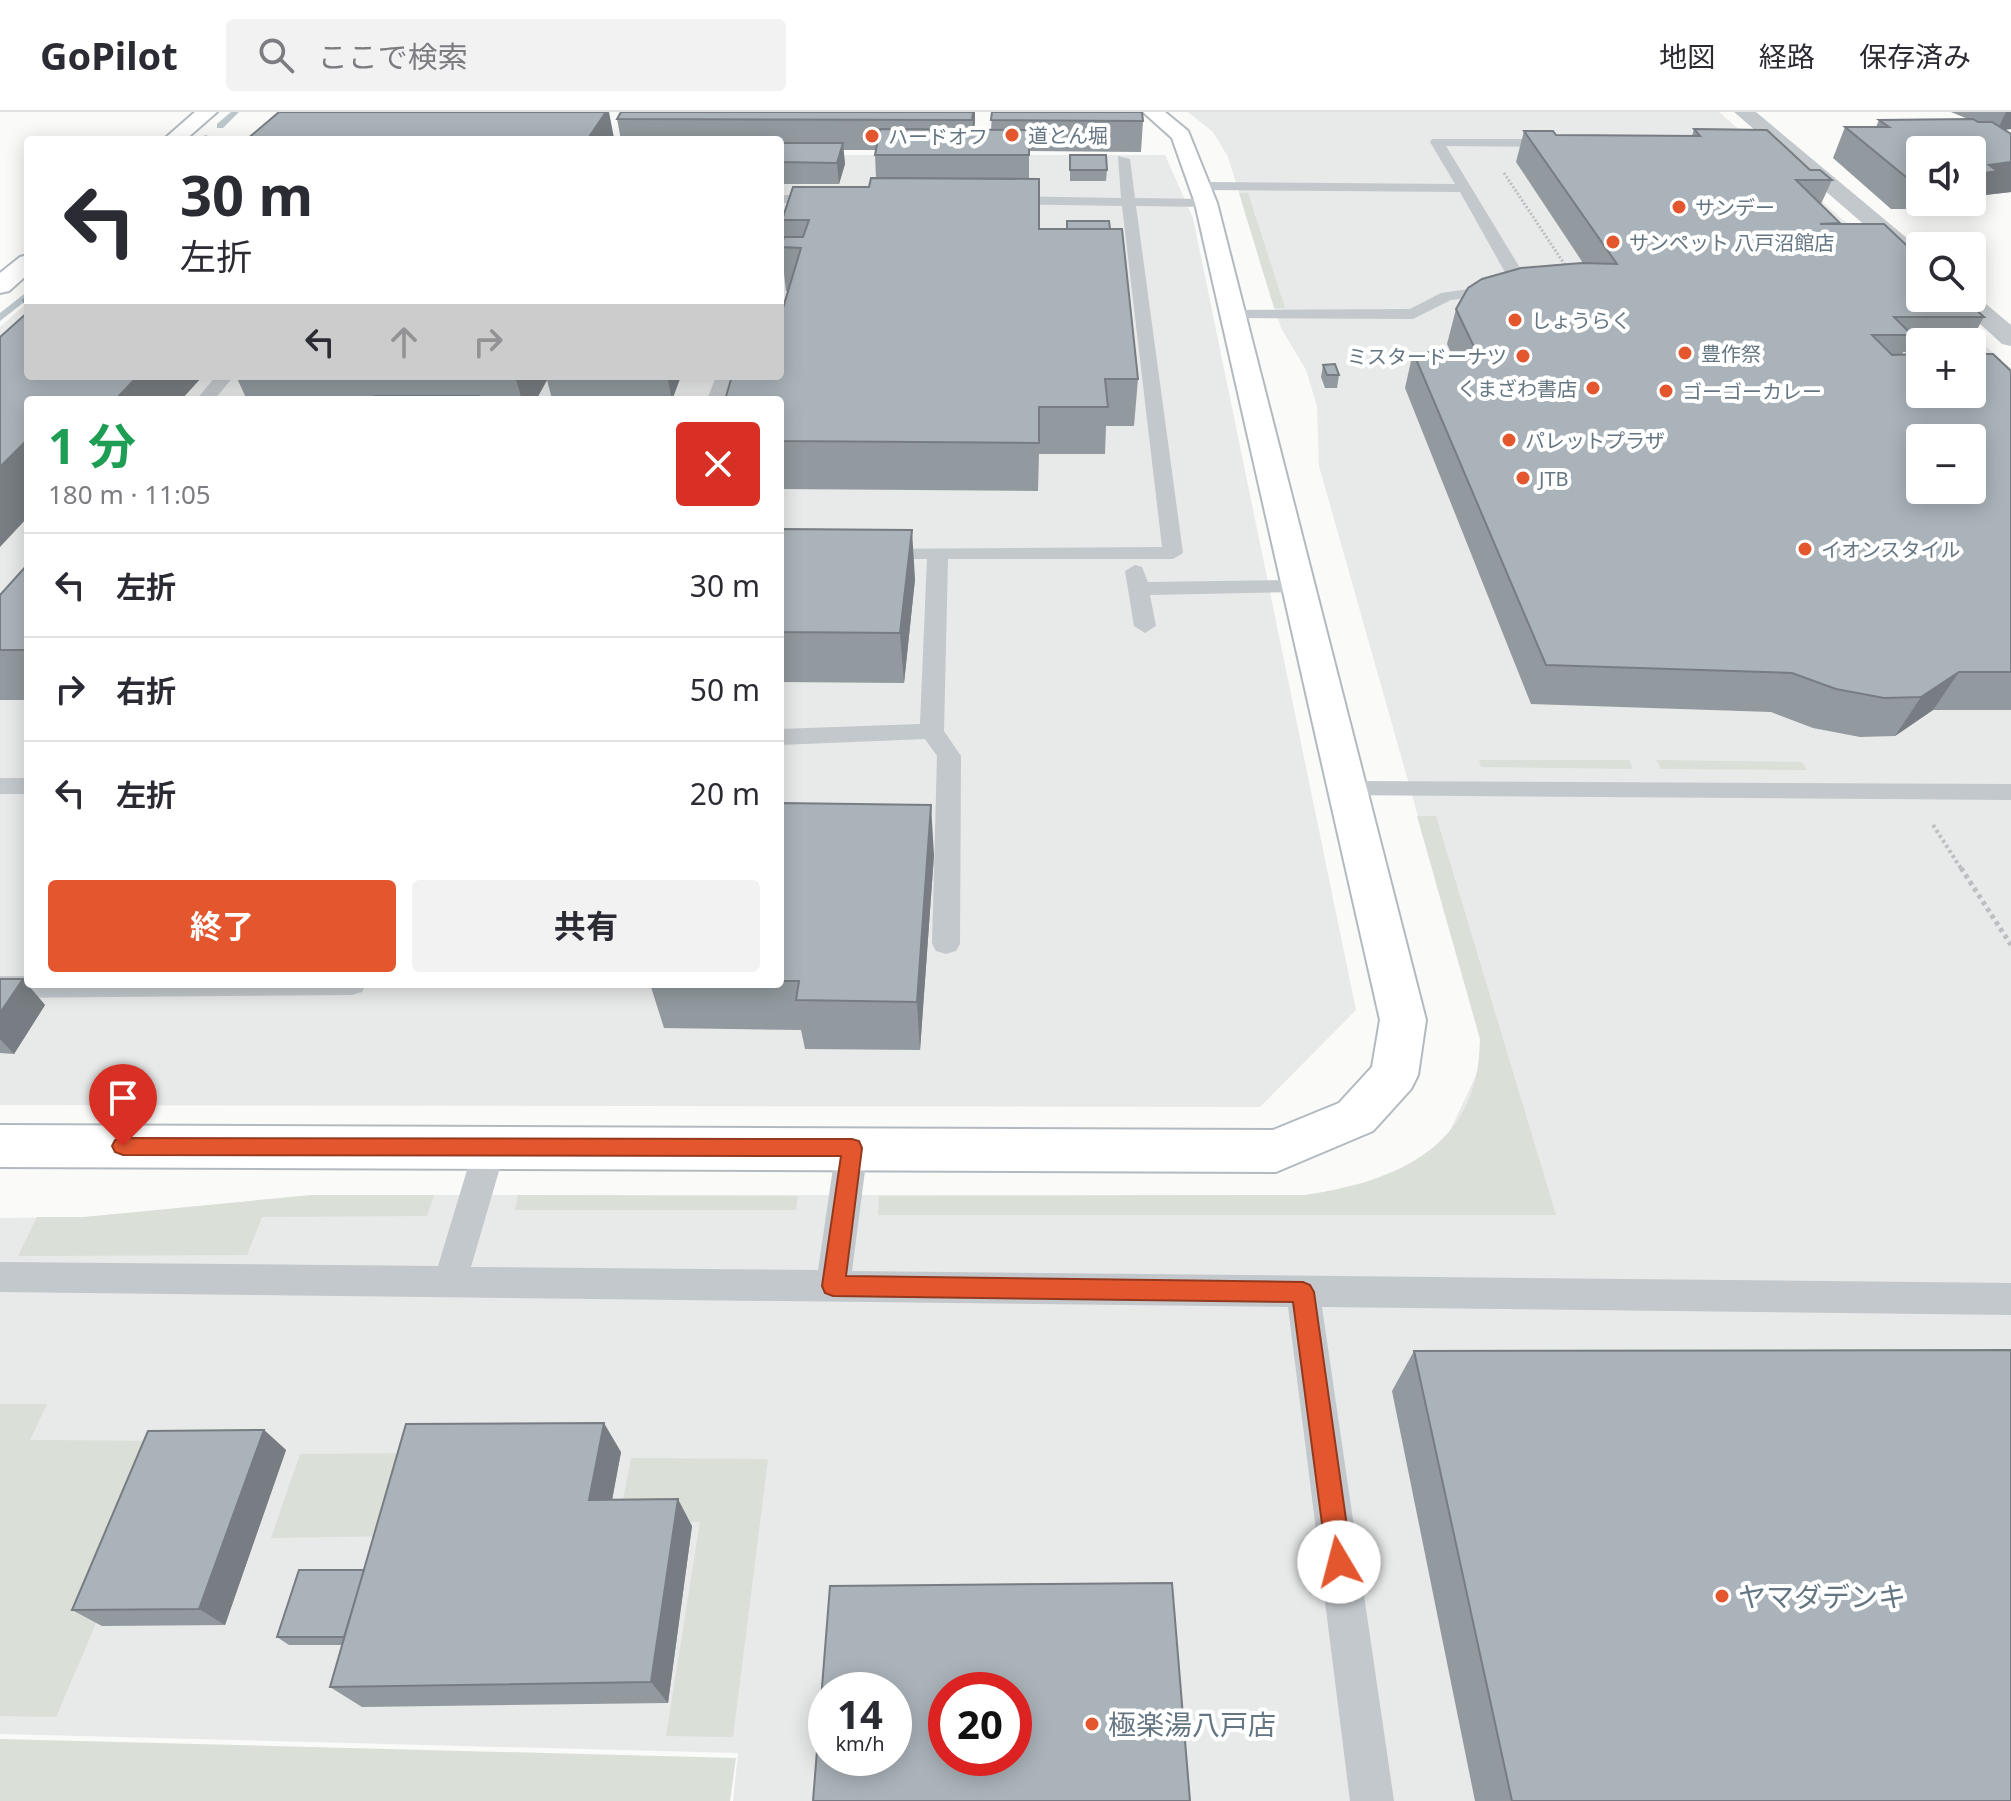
<!DOCTYPE html>
<html lang="ja">
<head>
<meta charset="utf-8">
<style>
  body { margin:0; font-family:"Noto Sans","Noto Sans JP",sans-serif; background:#f2f2f3; color:#2b2b33; height:100vh; display:flex; flex-direction:column; font-size:30px; white-space:nowrap }
  * { box-sizing:border-box; margin:0 }
  p { font-size:26px; color:#7c7c81 }
  .icon { flex:none; width:44px; height:44px; fill:none; stroke:currentColor; stroke-width:2; stroke-linecap:round; stroke-linejoin:round }
  .map { position:relative; flex:1; overflow:hidden }
  .drawer { position:absolute; left:24px; top:284px; width:760px; height:592px; display:flex; flex-direction:column; background:#fff; border-radius:8px; box-shadow:0 4px 20px #0003 }
  .drawer>* { flex:none }
  .top-card { position:absolute; left:24px; top:24px; width:760px; height:244px; border-radius:8px; box-shadow:0 4px 20px #0003; background:#fff; color:#2b2b33; overflow:hidden }
  .buttons { position:absolute; left:1906px; top:24px; display:grid; gap:16px }
  .buttons a { display:grid; place-items:center; width:80px; height:80px; border-radius:8px; background:#fff; box-shadow:0 4px 20px #0003; font-size:40px }
  .speed { position:absolute; left:808px; top:1560px; display:flex; gap:16px; font-size:40px; font-weight:700; text-align:center }
  .speed>* { display:grid; place-content:center; width:104px; height:104px; border-radius:50%; background:#fff; box-shadow:0 4px 20px #0003; line-height:1 }
  .speed small { font-size:20px; font-weight:400 }
  .speed .limit { border:12px solid #d22; background:#fff; color:#111 }
  .pin { position:absolute; display:grid; place-items:center; width:68px; height:68px; color:#fff; margin:-82px -34px; border-radius:50% 50% 50% 0; rotate:-45deg; box-shadow:0 0 8px #0007 }
  .pin .icon { rotate:45deg }
  .me { position:absolute; width:88px; margin:-44px; rotate:352deg; stroke-linejoin:round; filter:drop-shadow(0 0 6px #0008) }
  .turn { display:flex; align-items:center; gap:28px; height:168px; padding:0 24px; font-size:36px }
  .turn .icon { width:104px; height:104px; stroke-width:2.5 }
  .turn b { display:block; font-size:56px; line-height:68px }
  .lanes { display:flex; align-items:center; height:76px; padding:0 24px; background:#0003; justify-content:center; gap:40px; direction:ltr }
  .lanes .off { opacity:.35 }
  .round { display:grid; place-items:center; flex:none; width:84px; height:84px; border-radius:8px; background:#f2f2f3 }
  .head { display:flex; align-items:center; justify-content:space-between; height:136px; padding:0 24px }
  h1 { font-size:48px; font-weight:700; line-height:60px; color:#1e9e55 }
  .action { display:flex; gap:16px; margin-top:auto; padding:16px 24px }
  .action a { flex:1; height:92px; border-radius:8px; background:#e4572e; color:#fff; font-size:32px; font-weight:700; line-height:92px; text-align:center }
  .action a+a { background:#f2f2f3; color:#2b2b33 }
  ul { padding:0; list-style:none }
  li { display:flex; align-items:center; gap:24px; height:104px; padding:0 24px; border-top:2px solid #e1e1e2 }
  li div { flex:1 }
  li b { display:block; font-size:30px }
  li em { font-style:normal }
  header { display:flex; align-items:center; gap:48px; box-sizing:border-box; height:112px; padding:0 40px; background:#fff; border-bottom:2px solid #e1e1e2 }
  header strong { font-size:38px }
  nav { display:flex; gap:44px; margin-inline-start:auto; font-size:28px }
  .search { width:560px; height:72px; background:#f2f2f3; display:flex; align-items:center; gap:20px; box-sizing:border-box; padding:0 28px; border-radius:8px; color:#7c7c81; font-size:30px }
  .map>svg:first-child { display:block }
  .built { fill:#e8e9e9; fill-rule:evenodd }
  .green { fill:#dadfd7 }
  .lines { fill:none; stroke-linecap:round; stroke-linejoin:round }
  .stream { fill:#bbc7cb; fill-rule:evenodd }
  .secondary-casing { stroke:#b3babf; stroke-width:4 }
  .path-far2 { stroke:#bbbfc2; stroke-width:3; stroke-dasharray:2 2; stroke-linecap:butt }
  .path-far1 { stroke:#bbbfc2; stroke-width:4; stroke-dasharray:3 3; stroke-linecap:butt }
  .path { stroke:#bbbfc2; stroke-width:5; stroke-dasharray:4 4; stroke-linecap:butt }
  .lane { fill:#c3c8cc; fill-rule:evenodd }
  .street { fill:#c3c8cc; fill-rule:evenodd }
  .secondary { fill:#fff; fill-rule:evenodd }
  .wall { fill:#929a9f; fill-rule:evenodd }
  .shaded-wall { fill:#777d82 }
  .building { fill:#aab3b9; stroke:#777d82; stroke-width:2; fill-rule:evenodd }
  .route { fill:#e4572e; stroke:#94391e; stroke-width:2 }
  .poi-dot { fill:#e4572e; stroke:#fff; stroke-width:3 }
  .labels { text-anchor:middle; dominant-baseline:central; stroke-width:8; stroke-linejoin:round; paint-order:stroke }
  .far-poi-label { font-size:20px; fill:#657683; stroke:#fff; text-anchor:start }
  .near-poi-label { font-size:28px; fill:#657683; stroke:#fff; text-anchor:start }
</style>
</head>
<body>
<header>
<strong>GoPilot</strong>
<div class="search"><svg class="icon" aria-label="search" viewBox="0 0 24 24"><circle cx="10" cy="10" r="6"/><path d="M15 15l6 6"/></svg>ここで検索</div>
<nav><a>地図</a><a>経路</a><a>保存済み</a></nav>
</header>
<div class="map">
<svg width="2011" height="1689" viewBox="0 0 2011 1689">
  <rect width="100%" height="100%" fill="#fafaf8"/>
  <path class="built" d="M1188,0H1719L1920,175V186H1932L2011,257V1689H733L738,1641L0,1622V1106L85,1105L312,1083H1305L1350,1076L1384,1066L1421,1048L1448,1023L1479,957L1480,927L1470,888L1319,354L1317,294L1306,258L1281,216L1228,45L1213,20ZM1920,230H1972V282H1920ZM1920,326H1972V378H1920ZM826,1578H894V1646H826ZM946,1578H1014V1646H946Z
    M780,43H1165L1193,106L1356,898L1260,995L0,993V215L28,190V264H780ZM28,288H780V872H28Z"/>
  <path class="green" d="M1239,81H1248L1285,196H1274Z
    M1479,648H1629L1633,657L1481,655Z
    M1656,648L1802,650L1807,658L1661,657Z
    M1417,704H1436L1556,1103H878L879,1084L1305,1083C1398,1069 1479,1035 1480,927Z
    M312,1083H434L427,1104L262,1105L247,1143L18,1144L37,1105H85Z
    M518,1083L798,1084L796,1098H515Z
    M0,1292H47L30,1328L174,1329L56,1605L0,1604Z
    M423,1341L399,1424L271,1426L300,1342Z
    M631,1346L768,1347L733,1625L666,1624L700,1410L619,1409Z
    M0,1627L736,1646L730,1689H0Z"/>
  <g class="lines">
    <path class="stream" d="M231,0H239L223,16H217V12Z
      M205,23L212,25L209,28H200Z
      M28,179V187L0,209V201Z"/>
    <defs>
      <path id="secondary" d="M195,0H217L185,28H163Z
        M1143,0H1165L1188,19L1217,91L1426,908L1418,963L1411,977L1373,1019L1276,1060L0,1055V1013L1273,1018L1339,991L1372,955L1380,908L1195,91L1172,26Z
        M28,143V162L9,179L0,181V161L20,145Z"/>
    </defs>
    <use href="#secondary" class="secondary-casing"/>
    <path class="path-far2" d="M1504,61L1567,156"/>
    <path class="path-far1" d="M1933,713L1962,758"/>
    <path class="path" d="M1961,756L2011,833"/>
    <path class="lane" d="M1432,27H1558L1565,31L1558,35L1446,34L1528,169L1522,178L1451,188L1413,207L1227,206L1225,203L1233,198L1410,197L1441,181L1511,171L1460,80L1201,78L1194,74L1201,70L1455,72L1430,30Z
      M1118,44L1130,47L1135,86L1206,87L1213,91L1206,95L1136,94L1183,441L1173,447H948L944,619L961,644L960,832L956,839L946,842L936,839L932,832L937,644L925,627L780,633V617L920,612L927,447H877L867,441L870,437L1162,435L1122,94L1003,92L996,88L1003,84L1121,86Z
      M780,83H825L832,87L825,91H780Z
      M216,264H234L214,288H196Z
      M716,264L732,266L725,288H707Z
      M1135,453L1142,455L1148,470L1297,468L1308,474L1297,480L1150,483L1156,514L1145,521L1134,514L1125,459Z
      M0,666H28V682H0Z
      M1346,669L2011,672V688L1337,683L1334,677L1337,671Z
      M0,864H28V872H366L362,880L352,883L0,886Z
      M490,1022L501,1026L506,1035L471,1155L818,1158L836,1036L841,1027L852,1023L863,1027L868,1036L852,1159L2011,1171V1203L1322,1195L1394,1689H1350L1288,1195L0,1180V1150L438,1154L474,1035L479,1026Z"/>
    <path class="street" d="M1734,0H1756L1920,137V156L1912,154Z
      M1973,181L2011,213V234L2002,232L1952,186H1972Z"/>
    <use href="#secondary" class="secondary"/>
  </g>
  <path class="wall" d="M975,0L974,18H991L992,0L1143,9L1141,40L1029,39V67L1039,117H1110L1138,267L1134,314H1106L1105,342H1039L1038,379L780,377V264L788,179H786L781,135L784,126L782,108L869,75L876,66L875,43L876,38H843L845,52L839,72H780V28H621L617,7Z
    M1951,0H2011V17L2003,18L2011,22V80L1985,83L1981,90L1940,97H1891L1833,46L1845,15H1876L1879,8L1968,7ZM1920,38H1972V90H1920Z
    M1694,17L1810,58L1832,68L1821,92L1840,111V112L1984,205L1970,230H1920V240H1903L1902,243L2011,259V598H1933L1895,624L1860,625L1813,616L1771,600L1531,592L1405,276L1413,240L1451,241L1447,232L1456,197L1583,151L1516,50L1524,19L1556,23L1692,24Z
    M1070,43L1107,58L1106,69H1070Z
    M28,183V199L22,188Z
    M1323,253L1339,263L1337,276H1325L1321,265Z
    M236,264H681L672,288L552,287L547,268L536,288H247Z
    M780,417L915,467L904,571L780,570Z
    M28,453V588H0V483Z
    M780,691L934,743L920,938L805,937L801,918L664,916L650,872H780Z
    M0,867H23L45,893L14,942L0,941Z
    M1414,1239L2011,1689H1475L1392,1279Z
    M264,1318L286,1338L225,1513L102,1514L72,1498Z
    M621,1340L612,1388L692,1414L668,1591L362,1595L330,1575L342,1533H289L277,1525L364,1458Z"/>
  <path class="shaded-wall" d="M606,0H609L614,26L613,28H587Z
    M973,0H975V10L972,39Z
    M2006,0H2011V17L1997,19Z
    M843,31L845,52L839,72L837,51Z
    M2011,50V80L1985,83L1981,90L1940,97L1944,90H1972V63L1989,53Z
    M138,264H203L181,288H115Z
    M515,264H546L547,268L536,288H522Z
    M667,264H681L672,288Z
    M28,327V405L0,435V355Z
    M912,418L915,467L904,571L900,521Z
    M1959,560L1933,598L1895,624L1921,585Z
    M931,693L934,743L920,938L917,890Z
    M23,867L45,893L14,942L0,927V901Z
    M604,1311L621,1340L607,1415L589,1388Z
    M264,1318L286,1338L225,1513L199,1497Z
    M678,1387L692,1414L668,1591L651,1570Z"/>
  <path class="building" d="M279,0H606L587,28H246Z
    M621,0H973L972,8L617,7Z
    M992,0H1142L1143,9L991,8Z
    M1973,7L1978,10H1992L2011,22V50L1989,53L1997,59L1972,63V38H1920V65H1906L1845,15H1889L1879,8Z
    M880,17L1029,18V43H875Z
    M1694,17L1767,18L1810,58H1820L1832,68H1796L1840,111L1820,112H1884L1920,146V186H1963L1984,205H1894L1912,223H1872L1892,243L1920,242V282H1972V242H1993L2011,259V560H1959L1921,585L1884,586L1836,577L1792,561L1546,553L1413,240L1477,241L1456,197L1468,176L1482,167L1521,156L1582,151L1617,152L1524,19H1553L1556,23L1700,24ZM1920,326H1972V378H1920Z
    M780,31H843L837,51L780,50Z
    M1070,43H1106L1107,58H1070Z
    M871,66L1039,67V117H1122L1138,267H1105L1108,295H1039V331L780,329V288H725L732,264H780V206L801,136L781,135L784,125H803L809,108H782L793,75H869Z
    M1067,109H1109L1110,117H1067Z
    M28,200V264H138L115,288H28V327L0,355V225Z
    M1335,252L1339,263H1327L1323,253Z
    M375,284H479L477,288H372Z
    M780,417L912,418L900,521L780,520Z
    M27,453L28,538H0V483Z
    M780,691L931,693L917,890L796,888L799,869H780Z
    M0,867H23L0,901Z
    M2011,1238V1689H1512L1414,1239Z
    M604,1311L589,1388L678,1387L651,1570L330,1575L406,1312Z
    M264,1318L199,1497L72,1498L148,1319Z
    M299,1458H364L344,1525H277Z
    M1172,1471L1190,1689H813L830,1474ZM826,1578H894V1646H826ZM946,1578H1014V1646H946Z"/>
  <path class="route" d="M123,1026L852,1027L859,1029L862,1036L846,1164L1303,1170L1310,1173L1314,1180L1352,1450L1348,1459L1339,1462L1330,1459L1327,1450L1293,1190L833,1184L825,1181L822,1174L841,1044L123,1043L115,1040L112,1034L115,1028Z"/>
  <g class="poi-dot">
    <circle cx="1012" cy="23" r="8"/>
    <circle cx="872" cy="24" r="8"/>
    <circle cx="1679" cy="95" r="8"/>
    <circle cx="1613" cy="130" r="8"/>
    <circle cx="1515" cy="208" r="8"/>
    <circle cx="1685" cy="241" r="8"/>
    <circle cx="1523" cy="244" r="8"/>
    <circle cx="1593" cy="276" r="8"/>
    <circle cx="1666" cy="279" r="8"/>
    <circle cx="1509" cy="328" r="8"/>
    <circle cx="1523" cy="366" r="8"/>
    <circle cx="1805" cy="437" r="8"/>
    <circle cx="1722" cy="1484" r="8"/>
    <circle cx="1092" cy="1612" r="8"/>
  </g>
  <g class="labels">
    <g class="far-poi-label">
      <text x="1028" y="23">道とん堀</text>
      <text x="888" y="24">ハードオフ</text>
      <text x="1695" y="95">サンデー</text>
      <text x="1629" y="130">サンペット 八戸沼館店</text>
      <text x="1531" y="208">しょうらく</text>
      <text x="1701" y="241">豊作祭</text>
      <text x="1507" y="244" text-anchor="end">ミスタードーナツ</text>
      <text x="1577" y="276" text-anchor="end">くまざわ書店</text>
      <text x="1682" y="279">ゴーゴーカレー</text>
      <text x="1525" y="328">パレットプラザ</text>
      <text x="1539" y="366">JTB</text>
      <text x="1821" y="437">イオンスタイル</text>
    </g>
    <g class="near-poi-label">
      <text x="1738" y="1484">ヤマダデンキ</text>
      <text x="1108" y="1612">極楽湯八戸店</text>
    </g>
  </g>
</svg>
<div class="buttons">
<a><svg class="icon" aria-label="sound" viewBox="0 0 24 24"><path d="M4 9h4l5-4v14l-5-4H4zM17 9q2 3 0 6"/></svg></a>
<a><svg class="icon" aria-label="search" viewBox="0 0 24 24"><circle cx="10" cy="10" r="6"/><path d="M15 15l6 6"/></svg></a>
<a>+</a>
<a>−</a>
</div>
<div class="speed"><div>14<small>km/h</small></div><div class="limit">20</div></div>
<div class="pin" style="left:123px;top:1034px;background:#d93025"><svg class="icon" aria-label="arrive" viewBox="0 0 24 24"><path d="M6 21V4h12l-3 4 3 4H6"/></svg></div>
<svg class="me" style="left:1339px;top:1450px" viewBox="-20 -20 40 40"><circle r="19" fill="#fff"/><path d="M0-13L10 11 0 6-10 11z" fill="#e4572e"/></svg>
<div class="top-card">
<div class="turn"><svg class="icon" aria-label="left" viewBox="0 0 24 24"><path d="M17 20v-9H6M10 6l-5 5 5 5"/></svg><div><b>30 m</b>左折</div></div>
<div class="lanes"><svg class="icon" aria-label="left" viewBox="0 0 24 24"><path d="M17 20v-9H6M10 6l-5 5 5 5"/></svg><svg class="icon off" aria-label="ahead" viewBox="0 0 24 24"><path d="M12 20V5M6 11l6-6 6 6"/></svg><svg class="icon off" aria-label="right" viewBox="0 0 24 24"><path d="M7 20v-9h11M14 6l5 5-5 5"/></svg></div>
</div>
<section class="drawer">
<div class="head"><div><h1>1 分</h1><p>180 m · 11:05</p></div><a class="round" style="background:#d93025;color:#fff"><svg class="icon" aria-label="close" viewBox="0 0 24 24"><path d="M6 6l12 12M18 6L6 18"/></svg></a></div>
<ul>
<li><svg class="icon" aria-label="left" viewBox="0 0 24 24"><path d="M17 20v-9H6M10 6l-5 5 5 5"/></svg><div><b>左折</b></div><em>30 m</em></li>
<li><svg class="icon" aria-label="right" viewBox="0 0 24 24"><path d="M7 20v-9h11M14 6l5 5-5 5"/></svg><div><b>右折</b></div><em>50 m</em></li>
<li><svg class="icon" aria-label="left" viewBox="0 0 24 24"><path d="M17 20v-9H6M10 6l-5 5 5 5"/></svg><div><b>左折</b></div><em>20 m</em></li>
</ul>
<div class="action"><a>終了</a><a>共有</a></div>
</section>
</div>
</body>
</html>
